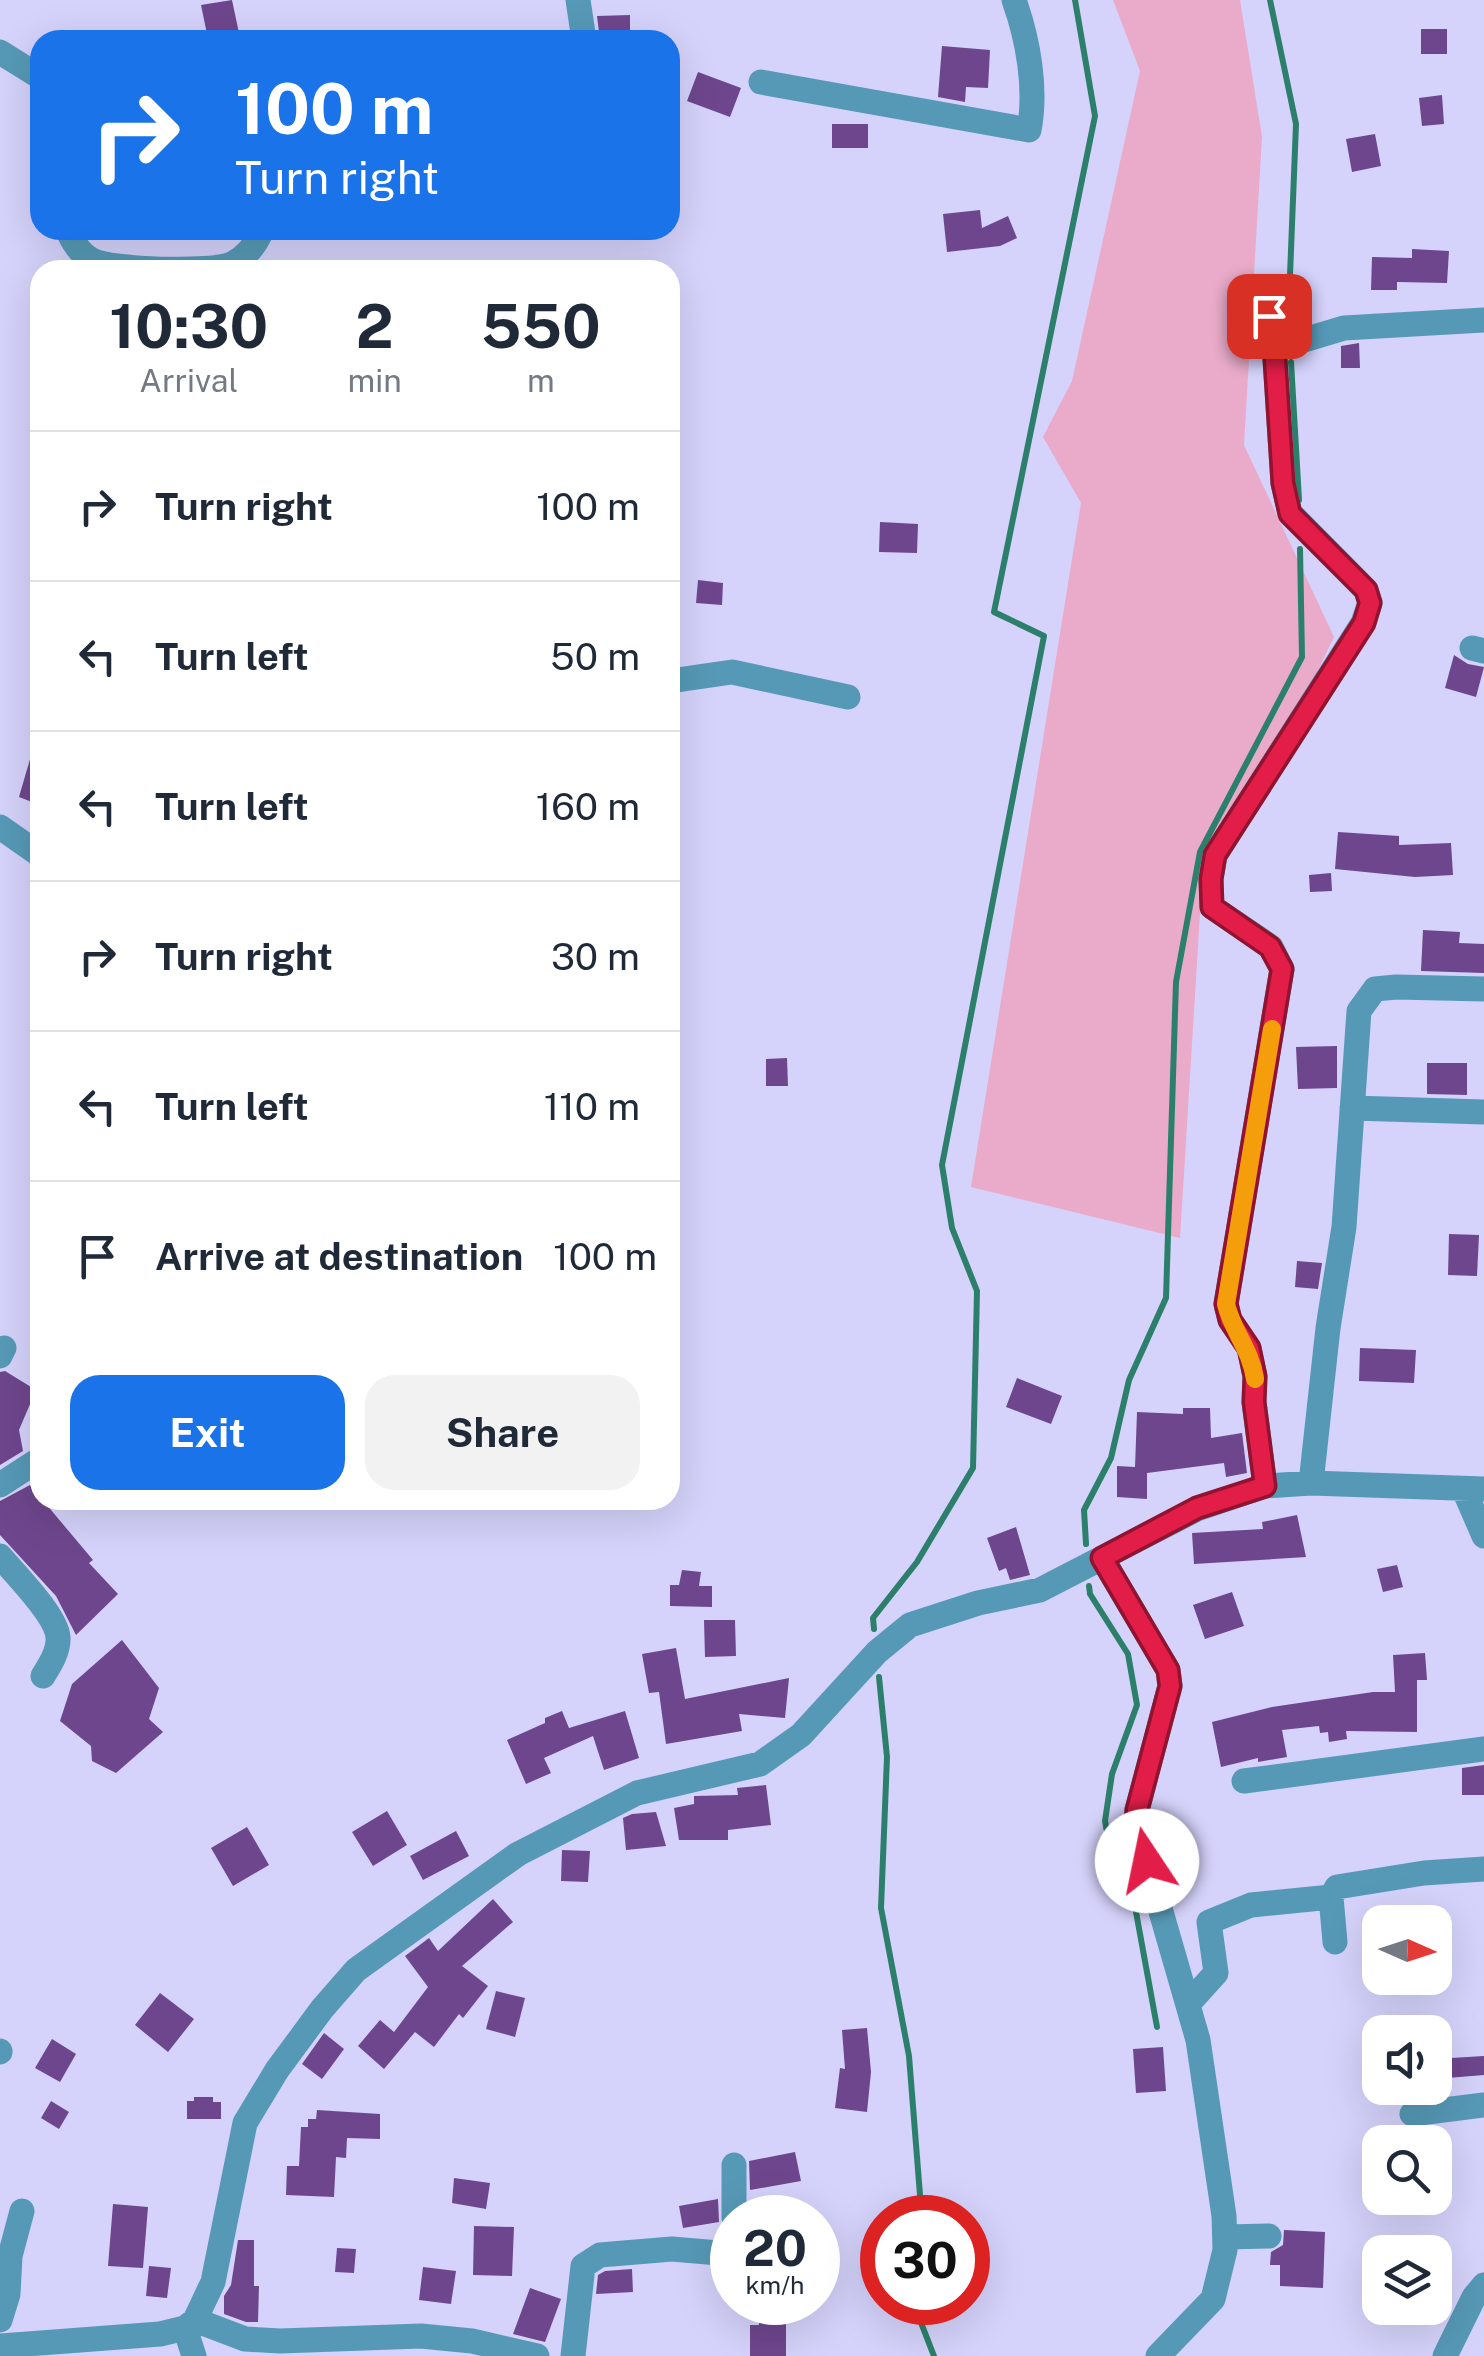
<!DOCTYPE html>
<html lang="en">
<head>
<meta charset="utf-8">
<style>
  body { margin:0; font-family:"Public Sans",sans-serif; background:#f2f2f3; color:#1f2937; height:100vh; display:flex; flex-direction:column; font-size:38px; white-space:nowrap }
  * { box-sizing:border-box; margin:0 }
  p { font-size:32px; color:#747a83 }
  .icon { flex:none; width:55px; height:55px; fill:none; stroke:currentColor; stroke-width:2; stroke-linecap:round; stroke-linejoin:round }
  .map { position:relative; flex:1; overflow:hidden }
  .side { position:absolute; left:30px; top:260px; width:650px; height:1250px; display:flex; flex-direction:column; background:#fff; border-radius:30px; box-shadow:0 10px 40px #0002 }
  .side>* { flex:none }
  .banner { position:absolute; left:30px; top:30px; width:650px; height:210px; border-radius:30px; box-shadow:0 10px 40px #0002; background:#1a73e8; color:#fff; overflow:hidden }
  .needle { width:65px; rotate:93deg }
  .fabs { position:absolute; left:1362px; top:1905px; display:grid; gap:20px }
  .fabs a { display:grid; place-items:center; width:90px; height:90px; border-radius:20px; background:#fff; box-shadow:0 10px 40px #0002; font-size:50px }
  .speed { position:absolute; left:710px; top:2195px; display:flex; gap:20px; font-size:50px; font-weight:700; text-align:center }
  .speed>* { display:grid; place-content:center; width:130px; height:130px; border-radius:50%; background:#fff; box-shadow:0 10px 40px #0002; line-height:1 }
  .speed small { font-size:25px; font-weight:400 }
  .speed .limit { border:15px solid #d22; background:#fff; color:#111 }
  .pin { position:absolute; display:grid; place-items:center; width:85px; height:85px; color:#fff; margin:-42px; border-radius:20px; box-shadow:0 5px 15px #0006 }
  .me { position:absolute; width:110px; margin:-55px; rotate:349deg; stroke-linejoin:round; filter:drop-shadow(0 0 8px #0008) }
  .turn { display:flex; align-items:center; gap:35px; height:210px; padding:0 40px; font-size:45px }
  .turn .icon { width:130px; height:130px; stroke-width:2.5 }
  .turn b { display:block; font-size:70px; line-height:85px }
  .eta { display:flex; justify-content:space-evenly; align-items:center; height:170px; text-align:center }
  .eta b { font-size:60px; font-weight:700; line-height:70px }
  .cta { display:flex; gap:20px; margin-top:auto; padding:20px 40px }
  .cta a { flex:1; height:115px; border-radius:30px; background:#1a73e8; color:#fff; font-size:40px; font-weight:700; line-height:115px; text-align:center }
  .cta a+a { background:#f2f2f3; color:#1f2937 }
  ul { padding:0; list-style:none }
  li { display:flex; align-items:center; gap:30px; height:150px; padding:0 40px; border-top:2px solid #e0e1e3 }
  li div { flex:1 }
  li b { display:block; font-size:38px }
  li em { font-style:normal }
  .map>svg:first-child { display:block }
  .green { fill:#e9abc9 }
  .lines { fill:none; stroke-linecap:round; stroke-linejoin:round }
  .stream { stroke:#2c806b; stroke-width:6 }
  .building { fill:#6e468d }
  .minor { stroke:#5699b6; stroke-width:25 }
  .route-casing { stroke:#92132f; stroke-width:25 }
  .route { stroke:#e11d48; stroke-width:18 }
  .slow { stroke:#f59e0b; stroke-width:18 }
</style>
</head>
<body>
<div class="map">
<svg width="1484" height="2356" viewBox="0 0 1484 2356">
  <rect width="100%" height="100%" fill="#d5d2fb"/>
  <path class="green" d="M1113,0H1240L1262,137L1244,445L1334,637L1200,914L1180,1238L971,1187L1081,503L1043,437L1072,381L1140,71Z"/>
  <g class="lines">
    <path class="stream" d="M1270,0L1296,124L1288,326
      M1291,362L1299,500
      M1086,1544L1084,1510L1111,1458L1129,1380L1166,1298L1176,982L1200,852L1302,657L1300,549
      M1089,1586L1090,1594L1128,1654L1137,1705L1112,1774L1105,1821L1112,1858L1132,1890L1157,2027
      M874,1629L873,1618L917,1562L973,1468L977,1291L952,1228L942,1165L1044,636L994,612L1095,116L1075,0
      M879,1677L887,1757L881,1908L909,2056L920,2195L919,2218
      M913,2302L934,2356"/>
  </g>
  <path class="building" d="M232,0L239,33L208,39L201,5Z
    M630,15V40H600L597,16Z
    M1421,29H1447V54H1421Z
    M942,46L990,50L988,88L966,87L965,102L938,97Z
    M698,72L741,88L730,117L687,101Z
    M1442,95L1444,124L1422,126L1419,98Z
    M832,124H868V148H832Z
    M1375,134L1381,166L1352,172L1346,139Z
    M980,210L982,228L1008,216L1017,238L1000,246L947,252L943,214Z
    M1412,249L1449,251L1447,283L1397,282V290H1371L1372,257L1412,258Z
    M1359,343L1360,368H1341V346Z
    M880,522L918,524L917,553L879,552Z
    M698,580L723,583L722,605L696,603Z
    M1454,655L1468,664L1484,667L1476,697L1445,688Z
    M35,742L40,743V805L19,797Z
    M1338,832L1399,836V845L1451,843L1453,875L1415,877L1335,869Z
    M1331,873L1332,891L1310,892L1309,875Z
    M1423,930L1460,932L1459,943L1484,944V973L1421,971Z
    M1337,1046V1088L1298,1089L1296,1047Z
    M787,1058L788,1086H766V1059Z
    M1427,1063H1467V1095L1427,1094Z
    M1449,1234L1479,1235L1477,1276L1448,1275Z
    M1297,1261L1322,1263L1318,1289L1295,1287Z
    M1360,1348L1416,1350L1414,1383L1359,1381Z
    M5,1371L36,1390L19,1430L23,1451L0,1465V1372Z
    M1017,1378L1062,1396L1051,1424L1006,1407Z
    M1183,1408H1210L1211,1438L1242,1433L1247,1473L1226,1477L1224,1463L1147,1473V1499L1117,1497V1466L1135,1467L1137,1412L1183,1414Z
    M30,1485L93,1560L89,1563L118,1594L76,1635L56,1596L0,1535V1501Z
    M1297,1515L1306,1557L1194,1564L1192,1533L1263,1529L1262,1522Z
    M1016,1527L1030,1575L1010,1580L1006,1568L999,1571L987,1538Z
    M1397,1565L1403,1587L1383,1592L1377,1569Z
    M682,1570L701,1572L699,1586H712V1607L670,1606V1585H679Z
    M1232,1592L1244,1626L1205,1639L1193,1605Z
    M704,1620H735L736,1656L705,1657Z
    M122,1640L159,1688L149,1719L163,1732L116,1773L92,1761L91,1746L60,1721L72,1684Z
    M676,1648L685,1699L789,1678L785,1718L739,1714L742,1731L666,1744L659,1692L649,1693L642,1654Z
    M1425,1653L1427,1680H1417V1732L1346,1731L1347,1739L1329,1742L1328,1732L1320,1733L1319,1726L1282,1730L1287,1757L1258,1762V1758L1221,1767L1212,1722L1272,1707L1373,1692H1395L1393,1655Z
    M562,1711L569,1728L625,1711L639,1758L604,1770L593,1736L544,1758L551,1773L526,1784L507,1740L545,1723V1718Z
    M1484,1765V1795H1462V1768Z
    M766,1785L771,1825L728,1830V1840H679L674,1808L694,1804V1796L738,1795L737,1788Z
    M387,1811L407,1845L373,1866L352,1832Z
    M656,1812L666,1846L626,1850L623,1818L632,1814Z
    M247,1827L269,1865L233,1886L211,1848Z
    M456,1831L469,1856L423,1880L410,1856Z
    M562,1850L590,1851L588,1882L561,1881Z
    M493,1899L513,1922L462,1966L488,1986L463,2018L459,2014L434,2047L415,2032L384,2069L358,2046L380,2020L394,2032L428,1987L405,1956L429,1938L438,1951Z
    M496,1991L525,1998L515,2037L486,2029Z
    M160,1993L194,2019L168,2052L135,2025Z
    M867,2028L871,2072L867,2112L835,2108L840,2068L845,2069L842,2030Z
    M324,2033L344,2049L322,2079L302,2064Z
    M52,2039L76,2054L60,2082L35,2068Z
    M1163,2047L1166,2091L1136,2093L1133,2049Z
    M1484,2056V2075L1435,2079V2059Z
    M194,2097H213V2102H221V2119H187V2101H194Z
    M51,2101L69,2112L59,2129L41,2118Z
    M317,2110L380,2114V2139L347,2138L346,2158L336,2157L334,2197L286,2195L287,2166H299L301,2127H308V2119H316Z
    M795,2152L801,2181L750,2190L749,2161Z
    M454,2178L490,2183L486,2209L452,2203Z
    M718,2199L719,2222L683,2228L679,2206Z
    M113,2204L148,2207L143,2268L108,2266Z
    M474,2226L514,2227L512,2276L473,2275Z
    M1284,2230L1325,2232L1323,2288L1280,2286V2265H1270L1271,2252L1283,2245Z
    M238,2240H254V2286H259L258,2322H246L224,2314V2296L231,2285Z
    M337,2248L356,2249L354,2273L335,2272Z
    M149,2266L171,2268L167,2298L146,2296Z
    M423,2267L456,2271L451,2304L419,2300Z
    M632,2269L633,2292L596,2294L598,2275L605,2271Z
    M530,2288L561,2299L545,2342L513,2334Z
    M758,2302H786V2356H750V2325H759Z"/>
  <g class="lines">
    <path class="minor" d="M578,0L584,40
      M0,52L40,77
      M761,82L1029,130C1037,89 1028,39 1014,0
      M68,230C71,240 81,255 92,260C111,270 211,273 232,264C246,257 256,244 262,230
      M1269,317L1270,336L1274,344L1294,343L1344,328L1484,320
      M1472,648L1484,651
      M670,681L732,672L848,697
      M0,827L40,855
      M1352,1108L1484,1112
      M0,1356L4,1348
      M1311,1483L1328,1328L1344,1227L1359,1011L1375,989L1396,987L1484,989
      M0,1485L40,1459
      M1265,1486L1254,1402L1255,1377L1249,1348L1230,1320L1226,1304L1282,969L1271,947L1212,907L1211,879L1215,855L1363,623L1370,603L1366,590L1290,513L1283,483L1274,344
      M1464,1490L1484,1536
      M0,1556C15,1574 56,1615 58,1637C59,1651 50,1665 43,1676
      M1102,1558L1168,1670L1170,1686L1137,1810L1136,1825L1198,2040L1224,2216L1225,2250L1213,2299L1158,2356
      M1244,1781L1484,1749
      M1335,1942L1331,1897L1337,1887L1424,1873L1484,1869
      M1188,2004L1216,1973L1209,1922L1251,1905L1331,1897
      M0,2051V2052
      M1412,2114L1484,2105
      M734,2165V2218
      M1225,2237L1269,2236
      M0,2320L8,2294L10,2256L22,2211
      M195,2320L245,2339L280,2341L421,2336L472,2341L537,2356
      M185,2328L194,2356
      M0,2346L160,2334L185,2328L195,2320L213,2282L245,2123L277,2070L322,2009L356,1970L518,1854L637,1793L760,1764L801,1735L877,1652L910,1625L978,1603L1040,1590L1197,1509L1265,1486L1311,1483L1484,1489
      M573,2356L583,2266L600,2255L672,2249L719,2253L732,2239
      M1445,2356L1474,2297L1484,2285"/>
  </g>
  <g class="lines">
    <defs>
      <path id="route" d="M1147,1861L1136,1826L1137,1810L1170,1686L1168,1670L1102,1558L1197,1508L1265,1486L1254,1402L1255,1376L1249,1348L1230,1320L1226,1304L1282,969L1270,947L1212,907L1211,879L1215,855L1364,623L1370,603L1366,590L1290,514L1283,483L1274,344L1270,336L1269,316"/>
    </defs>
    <use href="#route" class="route-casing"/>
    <use href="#route" class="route"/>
    <path class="slow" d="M1255,1379C1250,1347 1233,1333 1226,1304L1272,1029"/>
  </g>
</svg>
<div class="fabs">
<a><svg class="needle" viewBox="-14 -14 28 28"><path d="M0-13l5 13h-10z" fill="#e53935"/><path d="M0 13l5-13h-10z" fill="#747a83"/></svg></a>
<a><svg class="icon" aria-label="sound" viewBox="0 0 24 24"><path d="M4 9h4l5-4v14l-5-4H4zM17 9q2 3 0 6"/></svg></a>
<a><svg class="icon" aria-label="search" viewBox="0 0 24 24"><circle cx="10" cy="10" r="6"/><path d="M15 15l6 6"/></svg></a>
<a><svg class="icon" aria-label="layers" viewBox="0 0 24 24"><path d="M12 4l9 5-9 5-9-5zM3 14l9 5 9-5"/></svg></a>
</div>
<div class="speed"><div>20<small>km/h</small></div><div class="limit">30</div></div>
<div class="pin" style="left:1269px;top:316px;background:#d93025"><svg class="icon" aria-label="arrive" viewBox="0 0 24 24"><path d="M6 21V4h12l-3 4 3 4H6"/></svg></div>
<svg class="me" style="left:1147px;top:1861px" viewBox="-20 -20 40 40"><circle r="19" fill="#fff"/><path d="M0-13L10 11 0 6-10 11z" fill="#e11d48"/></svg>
<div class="banner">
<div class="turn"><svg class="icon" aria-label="right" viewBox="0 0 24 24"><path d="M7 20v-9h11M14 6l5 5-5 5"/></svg><div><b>100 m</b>Turn right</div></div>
</div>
<section class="side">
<div class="eta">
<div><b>10:30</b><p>Arrival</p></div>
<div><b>2</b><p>min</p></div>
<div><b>550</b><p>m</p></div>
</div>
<ul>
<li><svg class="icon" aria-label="right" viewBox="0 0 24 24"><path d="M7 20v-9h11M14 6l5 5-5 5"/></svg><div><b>Turn right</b></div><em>100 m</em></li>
<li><svg class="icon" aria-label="left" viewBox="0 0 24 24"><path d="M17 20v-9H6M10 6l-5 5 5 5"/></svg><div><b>Turn left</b></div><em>50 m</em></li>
<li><svg class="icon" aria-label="left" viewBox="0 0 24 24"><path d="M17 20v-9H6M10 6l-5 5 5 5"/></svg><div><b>Turn left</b></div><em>160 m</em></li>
<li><svg class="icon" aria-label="right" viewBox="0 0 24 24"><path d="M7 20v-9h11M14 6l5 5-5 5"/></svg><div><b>Turn right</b></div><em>30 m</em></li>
<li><svg class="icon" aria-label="left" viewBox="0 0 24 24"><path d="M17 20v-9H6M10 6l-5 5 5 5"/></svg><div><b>Turn left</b></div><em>110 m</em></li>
<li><svg class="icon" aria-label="arrive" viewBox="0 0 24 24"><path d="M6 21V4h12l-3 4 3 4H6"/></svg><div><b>Arrive at destination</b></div><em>100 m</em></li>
</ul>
<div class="cta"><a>Exit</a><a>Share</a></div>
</section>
</div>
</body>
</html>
